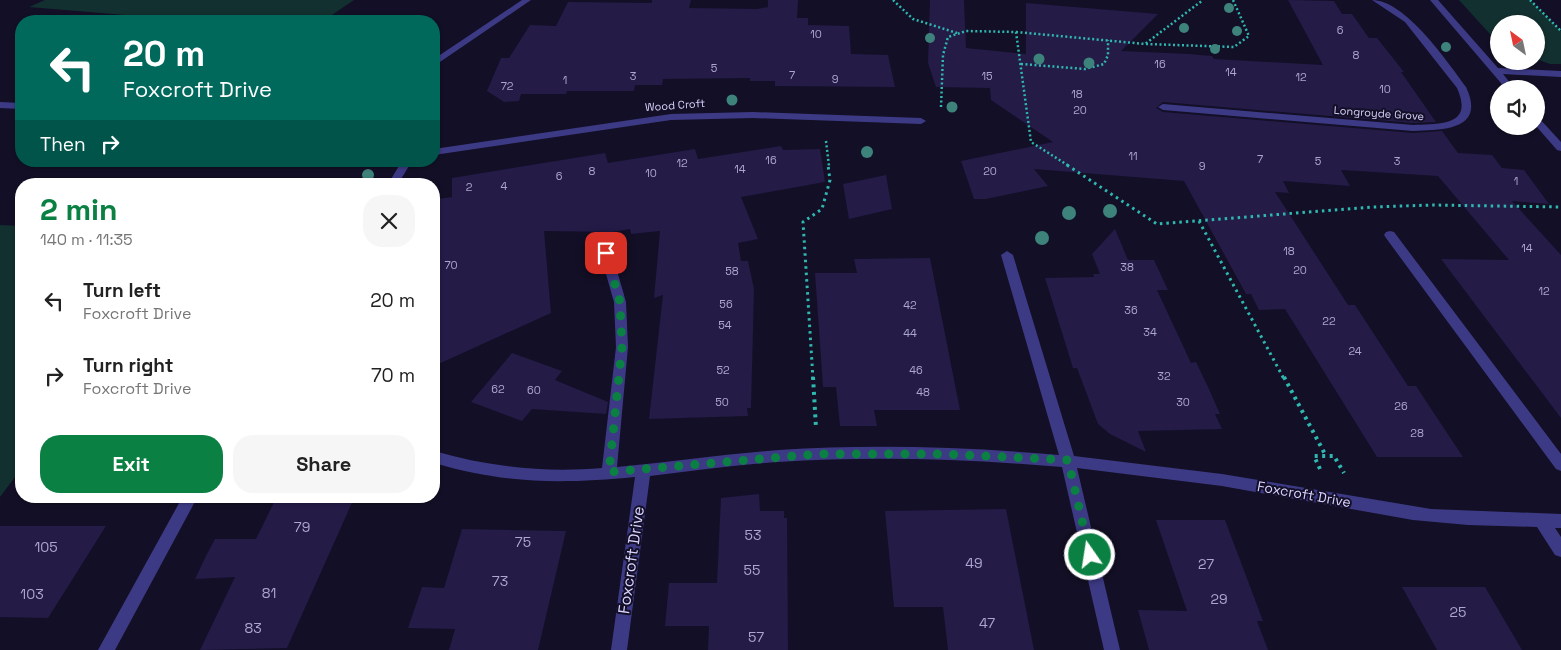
<!DOCTYPE html>
<html lang="en">
<head>
<meta charset="utf-8">
<style>
  body { margin:0; font-family:"Space Grotesk",sans-serif; background:#f6f6f6; color:#222; height:100vh; display:flex; flex-direction:column; font-size:19px; white-space:nowrap }
  * { box-sizing:border-box; margin:0 }
  p { font-size:16px; color:#767676 }
  .icon { flex:none; width:28px; height:28px; fill:none; stroke:currentColor; stroke-width:2; stroke-linecap:round; stroke-linejoin:round }
  .map { position:relative; flex:1; overflow:hidden }
  .panel { position:absolute; left:15px; top:178px; width:425px; height:325px; display:flex; flex-direction:column; background:#fff; border-radius:20px; box-shadow:0 1px 4px #0004 }
  .panel>* { flex:none }
  .guide { position:absolute; left:15px; top:15px; width:425px; height:152px; border-radius:20px; box-shadow:0 1px 4px #0004; background:#00695c; color:#fff; overflow:hidden }
  .needle { width:32px; rotate:327deg }
  .buttons { position:absolute; left:1490px; top:15px; display:grid; gap:10px }
  .buttons a { display:grid; place-items:center; width:55px; height:55px; border-radius:50%; background:#fff; box-shadow:0 1px 4px #0004; font-size:25px }
  .pin { position:absolute; display:grid; place-items:center; width:42px; height:42px; color:#fff; margin:-21px; border-radius:10px; box-shadow:0 2px 8px #0006 }
  .me { position:absolute; width:55px; margin:-28px; rotate:347deg; stroke-linejoin:round; filter:drop-shadow(0 0 4px #0008) }
  .turn { display:flex; align-items:center; gap:18px; height:105px; padding:0 25px; font-size:22px }
  .turn .icon { width:65px; height:65px; stroke-width:2.5 }
  .turn b { display:block; font-size:35px; line-height:42px }
  .then { display:flex; align-items:center; height:48px; padding:0 25px; background:#0003; gap:10px; font-size:19px }
  .round { display:grid; place-items:center; flex:none; width:52px; height:52px; border-radius:20px; background:#f6f6f6 }
  .summary { display:flex; align-items:center; justify-content:space-between; height:85px; padding:0 25px }
  h1 { font-size:30px; font-weight:600; line-height:38px; color:#0b8043 }
  .action { display:flex; gap:10px; margin-top:auto; padding:10px 25px }
  .action a { flex:1; height:58px; border-radius:20px; background:#0b8043; color:#fff; font-size:20px; font-weight:600; line-height:58px; text-align:center }
  .action a+a { background:#f6f6f6; color:#222 }
  ul { padding:0; list-style:none }
  li { display:flex; align-items:center; gap:15px; height:75px; padding:0 25px }
  li div { flex:1 }
  li b { display:block; font-size:19px }
  li em { font-style:normal }
  .map>svg:first-child { display:block }
  .green { fill:#12302f }
  .building { fill:#241b47 }
  .lines { fill:none; stroke-linecap:round; stroke-linejoin:round }
  .path-far2 { stroke:#2fb8b0; stroke-width:2.5; stroke-dasharray:2 2.5; stroke-linecap:butt }
  .path-far1 { stroke:#2fb8b0; stroke-width:3; stroke-dasharray:2.5 4; stroke-linecap:butt }
  .path { stroke:#2fb8b0; stroke-width:4; stroke-dasharray:3 4.5; stroke-linecap:butt }
  .street { fill:#3d3a85; fill-rule:evenodd }
  .tree { fill:#3d827b }
  .route { stroke:#0b8043; stroke-width:9; stroke-dasharray:0 16.2 }
  .labels { text-anchor:middle; dominant-baseline:central; stroke-width:4; stroke-linejoin:round; paint-order:stroke }
  .number-label { font-size:11px; fill:#aca6d1 }
  .far-street-label { font-size:11px; fill:#d9d4ff; stroke:#130f26 }
  .street-label { font-size:14px; fill:#d9d4ff; stroke:#130f26 }
  .near-number-label { font-size:14px; fill:#aca6d1 }
  .near-street-label { font-size:16px; fill:#d9d4ff; stroke:#130f26 }
</style>
</head>
<body>
<div class="map">
<svg width="1561" height="650" viewBox="0 0 1561 650">
  <rect width="100%" height="100%" fill="#130f26"/>
  <path class="green" d="M45,0H354L323,21H197L29,7Z
    M1459,0H1530L1561,31V64H1550L1536,59V24H1499V44Z
    M0,225L21,226V469L0,497Z"/>
  <path class="building" d="M652,0H691L689,8L757,9L768,7V0H798L797,18H808V25L849,26L851,54L888,55L895,87L775,86V81H750V78L663,79L662,85H635L634,91H567L566,94H521L519,101L504,102L487,91L501,58H509L530,25L556,26L568,2L652,3Z
    M930,0H964L966,48L1026,54V3L1158,14L1121,51L1189,54L1212,56L1214,59L1323,65L1288,0L1334,1L1342,14H1352L1369,38H1377L1404,72H1401L1436,122L1413,123L1163,102L1156,108L1163,112L1413,133L1442,131L1458,153L1492,155L1502,168L1524,170L1549,204L1512,201L1561,255V418L1441,259L1509,260L1438,176L1341,170L1350,186L1283,181L1289,193L1275,192L1348,305H1355L1408,386H1416L1463,457H1377L1285,309L1259,310L1251,294H1246L1184,181L1034,169L1048,186L986,199H974L961,161L1053,142L991,100L990,88L936,87L928,63Z
    M781,146L783,150L820,149L825,182L741,197L758,239L738,243L741,261H748L754,289L751,408H747L748,416L649,419L663,295L654,298L660,231L631,234L630,229L612,232L544,231L551,313L434,366V242H439L438,199L452,197V178L605,153L608,163L695,149L698,159Z
    M886,175L892,209L849,219L843,184Z
    M1115,229L1128,260H1154L1168,290H1157L1191,363L1196,362L1208,387L1220,414H1215L1222,429L1138,431L1146,452L1110,434L1098,424L1077,368H1073L1045,278L1094,277L1093,274H1100L1092,254Z
    M930,258L960,410H874L877,426H840L836,387H823L815,273H857L854,259Z
    M512,353L562,371L555,380L608,402L606,414L532,409L522,421L471,402Z
    M759,494L760,511H784V518H787L788,650H708L709,626H665L669,583H717L721,498Z
    M277,496H355L287,648L200,650L235,577L195,579L207,554L215,539H256Z
    M1006,509L1034,650H948L943,607H894L885,511Z
    M1156,520H1225L1263,621H1257L1268,650H1149L1138,610L1187,611Z
    M0,526H106L48,618L0,617Z
    M462,529L566,531L538,650H449L455,629L408,628L422,587L444,588Z
    M1402,587H1485L1522,650H1437Z"/>
  <g class="lines">
    <path class="path-far2" d="M893,0L913,19L957,33
      M1530,0L1561,31
      M1016,32L1145,44L1203,0
      M1146,44L1234,47L1249,36L1233,0
      M1021,64L1085,69L1104,64L1108,55V40
      M941,107L943,55L948,37L966,31L1016,32L1031,142L1069,166
      M826,141L829,166"/>
    <path class="path-far1" d="M1067,165L1157,224L1373,207L1432,205L1561,207
      M1199,221L1284,379
      M813,379L803,222L822,209L830,180L828,165"/>
    <path class="path" d="M813,377L816,428
      M1284,377L1326,456
      M1320,469L1314,456H1334L1344,473"/>
    <path class="street" d="M522,0H531L434,66V59Z
      M1372,0C1405,0 1447,61 1466,87C1486,130 1444,130 1413,131L1163,110L1158,107L1163,104L1413,125C1441,124 1474,126 1457,88L1405,22Z
      M1430,0H1438L1498,68L1561,71V77L1503,74L1515,89H1506Z
      M0,102L21,103V109L0,108Z
      M753,112L921,118L926,121L921,124L753,118L671,120L434,155V149L671,114Z
      M1536,117L1539,118L1561,142V151L1557,150L1536,126Z
      M402,161H412L398,184H388Z
      M1390,231L1394,232L1561,454V471L1556,469L1386,238L1384,235L1386,232Z
      M606,249L612,253L626,302L628,347L617,467C671,462 725,454 779,450C872,444 966,447 1059,455L1001,255L1007,251L1013,255L1074,456L1222,474L1431,509L1561,514V528H1555L1561,537V557L1555,555L1537,527L1468,525L1413,520L1222,486L1077,468L1120,650H1104L1062,467C968,459 872,456 778,462C735,465 692,471 650,476L627,650H611L635,477C561,484 506,484 434,463V451C490,467 544,473 602,468L616,347L614,302L600,253Z
      M183,496H198L115,650H98Z"/>
  </g>
  <g class="tree">
    <circle cx="1229" cy="8" r="5"/>
    <circle cx="1184" cy="28" r="5"/>
    <circle cx="1237" cy="31" r="5"/>
    <circle cx="930" cy="38" r="5"/>
    <circle cx="1446" cy="47" r="5"/>
    <circle cx="1215" cy="49" r="5"/>
    <circle cx="1039" cy="59" r="5.5"/>
    <circle cx="1089" cy="63" r="5.5"/>
    <circle cx="732" cy="100" r="5.5"/>
    <circle cx="952" cy="107" r="5.5"/>
    <circle cx="867" cy="152" r="6"/>
    <circle cx="368" cy="175" r="6"/>
    <circle cx="1110" cy="211" r="7"/>
    <circle cx="1069" cy="213" r="7"/>
    <circle cx="1042" cy="238" r="7"/>
  </g>
  <g class="lines">
    <path class="route" d="M606,253L620,302L622,347L609,472L818,454H942L1068,460L1090,555"/>
  </g>
  <g class="labels">
    <g class="number-label">
      <text x="1340" y="30">6</text>
      <text x="816" y="34">10</text>
      <text x="1356" y="55">8</text>
      <text x="1160" y="64">16</text>
      <text x="714" y="68">5</text>
      <text x="1231" y="72">14</text>
      <text x="792" y="75">7</text>
      <text x="633" y="76">3</text>
      <text x="987" y="76">15</text>
      <text x="1301" y="77">12</text>
      <text x="835" y="79">9</text>
      <text x="565" y="80">1</text>
      <text x="507" y="86">72</text>
      <text x="1385" y="89">10</text>
      <text x="1077" y="94">18</text>
      <text x="1080" y="110">20</text>
      <text x="1133" y="156">11</text>
      <text x="1260" y="159">7</text>
      <text x="771" y="160">16</text>
      <text x="1318" y="161">5</text>
      <text x="1397" y="161">3</text>
      <text x="682" y="163">12</text>
      <text x="1202" y="166">9</text>
      <text x="740" y="169">14</text>
      <text x="592" y="171">8</text>
      <text x="990" y="171">20</text>
      <text x="651" y="173">10</text>
      <text x="559" y="176">6</text>
      <text x="1516" y="181">1</text>
      <text x="504" y="186">4</text>
      <text x="469" y="187">2</text>
      <text x="1527" y="248">14</text>
      <text x="1289" y="251">18</text>
      <text x="451" y="265">70</text>
      <text x="1127" y="267">38</text>
      <text x="1300" y="270">20</text>
      <text x="732" y="271">58</text>
      <text x="1544" y="291">12</text>
      <text x="726" y="304">56</text>
      <text x="910" y="305">42</text>
      <text x="1131" y="310">36</text>
      <text x="1329" y="321">22</text>
      <text x="725" y="325">54</text>
      <text x="1150" y="332">34</text>
      <text x="910" y="333">44</text>
      <text x="1355" y="351">24</text>
      <text x="723" y="370">52</text>
      <text x="916" y="370">46</text>
      <text x="1164" y="376">32</text>
      <text x="498" y="389">62</text>
      <text x="534" y="390">60</text>
      <text x="923" y="392">48</text>
      <text x="722" y="402">50</text>
      <text x="1183" y="402">30</text>
      <text x="1401" y="406">26</text>
      <text x="1417" y="433">28</text>
    </g>
    <g class="far-street-label">
      <text transform="translate(675 105) rotate(-4)">Wood Croft</text>
      <text transform="translate(1379 113) rotate(4)">Longroyde Grove</text>
    </g>
    <g class="street-label">
      <text transform="translate(1304 494) rotate(10)">Foxcroft Drive</text>
    </g>
    <g class="near-number-label">
      <text x="302" y="527">79</text>
      <text x="753" y="535">53</text>
      <text x="523" y="542">75</text>
      <text x="46" y="547">105</text>
      <text x="974" y="563">49</text>
      <text x="1206" y="564">27</text>
      <text x="752" y="570">55</text>
      <text x="500" y="581">73</text>
      <text x="269" y="593">81</text>
      <text x="32" y="594">103</text>
      <text x="1219" y="599">29</text>
      <text x="1458" y="612">25</text>
      <text x="987" y="623">47</text>
      <text x="253" y="628">83</text>
      <text x="756" y="637">57</text>
    </g>
    <g class="near-street-label">
      <text transform="translate(631 560) rotate(-82)">Foxcroft Drive</text>
    </g>
  </g>
</svg>
<div class="buttons">
<a><svg class="needle" viewBox="-14 -14 28 28"><path d="M0-13l5 13h-10z" fill="#e53935"/><path d="M0 13l5-13h-10z" fill="#767676"/></svg></a>
<a><svg class="icon" aria-label="sound" viewBox="0 0 24 24"><path d="M4 9h4l5-4v14l-5-4H4zM17 9q2 3 0 6"/></svg></a>
</div>
<div class="pin" style="left:606px;top:253px;background:#d93025"><svg class="icon" aria-label="arrive" viewBox="0 0 24 24"><path d="M6 21V4h12l-3 4 3 4H6"/></svg></div>
<svg class="me" style="left:1090px;top:555px" viewBox="-20 -20 40 40"><circle r="17" fill="#0b8043" stroke="#fff" stroke-width="3"/><path d="M0-11L8 9 0 5-8 9z" fill="#fff"/></svg>
<div class="guide">
<div class="turn"><svg class="icon" aria-label="left" viewBox="0 0 24 24"><path d="M17 20v-9H6M10 6l-5 5 5 5"/></svg><div><b>20 m</b>Foxcroft Drive</div></div>
<div class="then">Then<svg class="icon" aria-label="right" viewBox="0 0 24 24"><path d="M7 20v-9h11M14 6l5 5-5 5"/></svg></div>
</div>
<section class="panel">
<div class="summary"><div><h1>2 min</h1><p>140 m · 11:35</p></div><a class="round"><svg class="icon" aria-label="close" viewBox="0 0 24 24"><path d="M6 6l12 12M18 6L6 18"/></svg></a></div>
<ul>
<li><svg class="icon" aria-label="left" viewBox="0 0 24 24"><path d="M17 20v-9H6M10 6l-5 5 5 5"/></svg><div><b>Turn left</b><p>Foxcroft Drive</p></div><em>20 m</em></li>
<li><svg class="icon" aria-label="right" viewBox="0 0 24 24"><path d="M7 20v-9h11M14 6l5 5-5 5"/></svg><div><b>Turn right</b><p>Foxcroft Drive</p></div><em>70 m</em></li>
</ul>
<div class="action"><a>Exit</a><a>Share</a></div>
</section>
</div>
</body>
</html>
